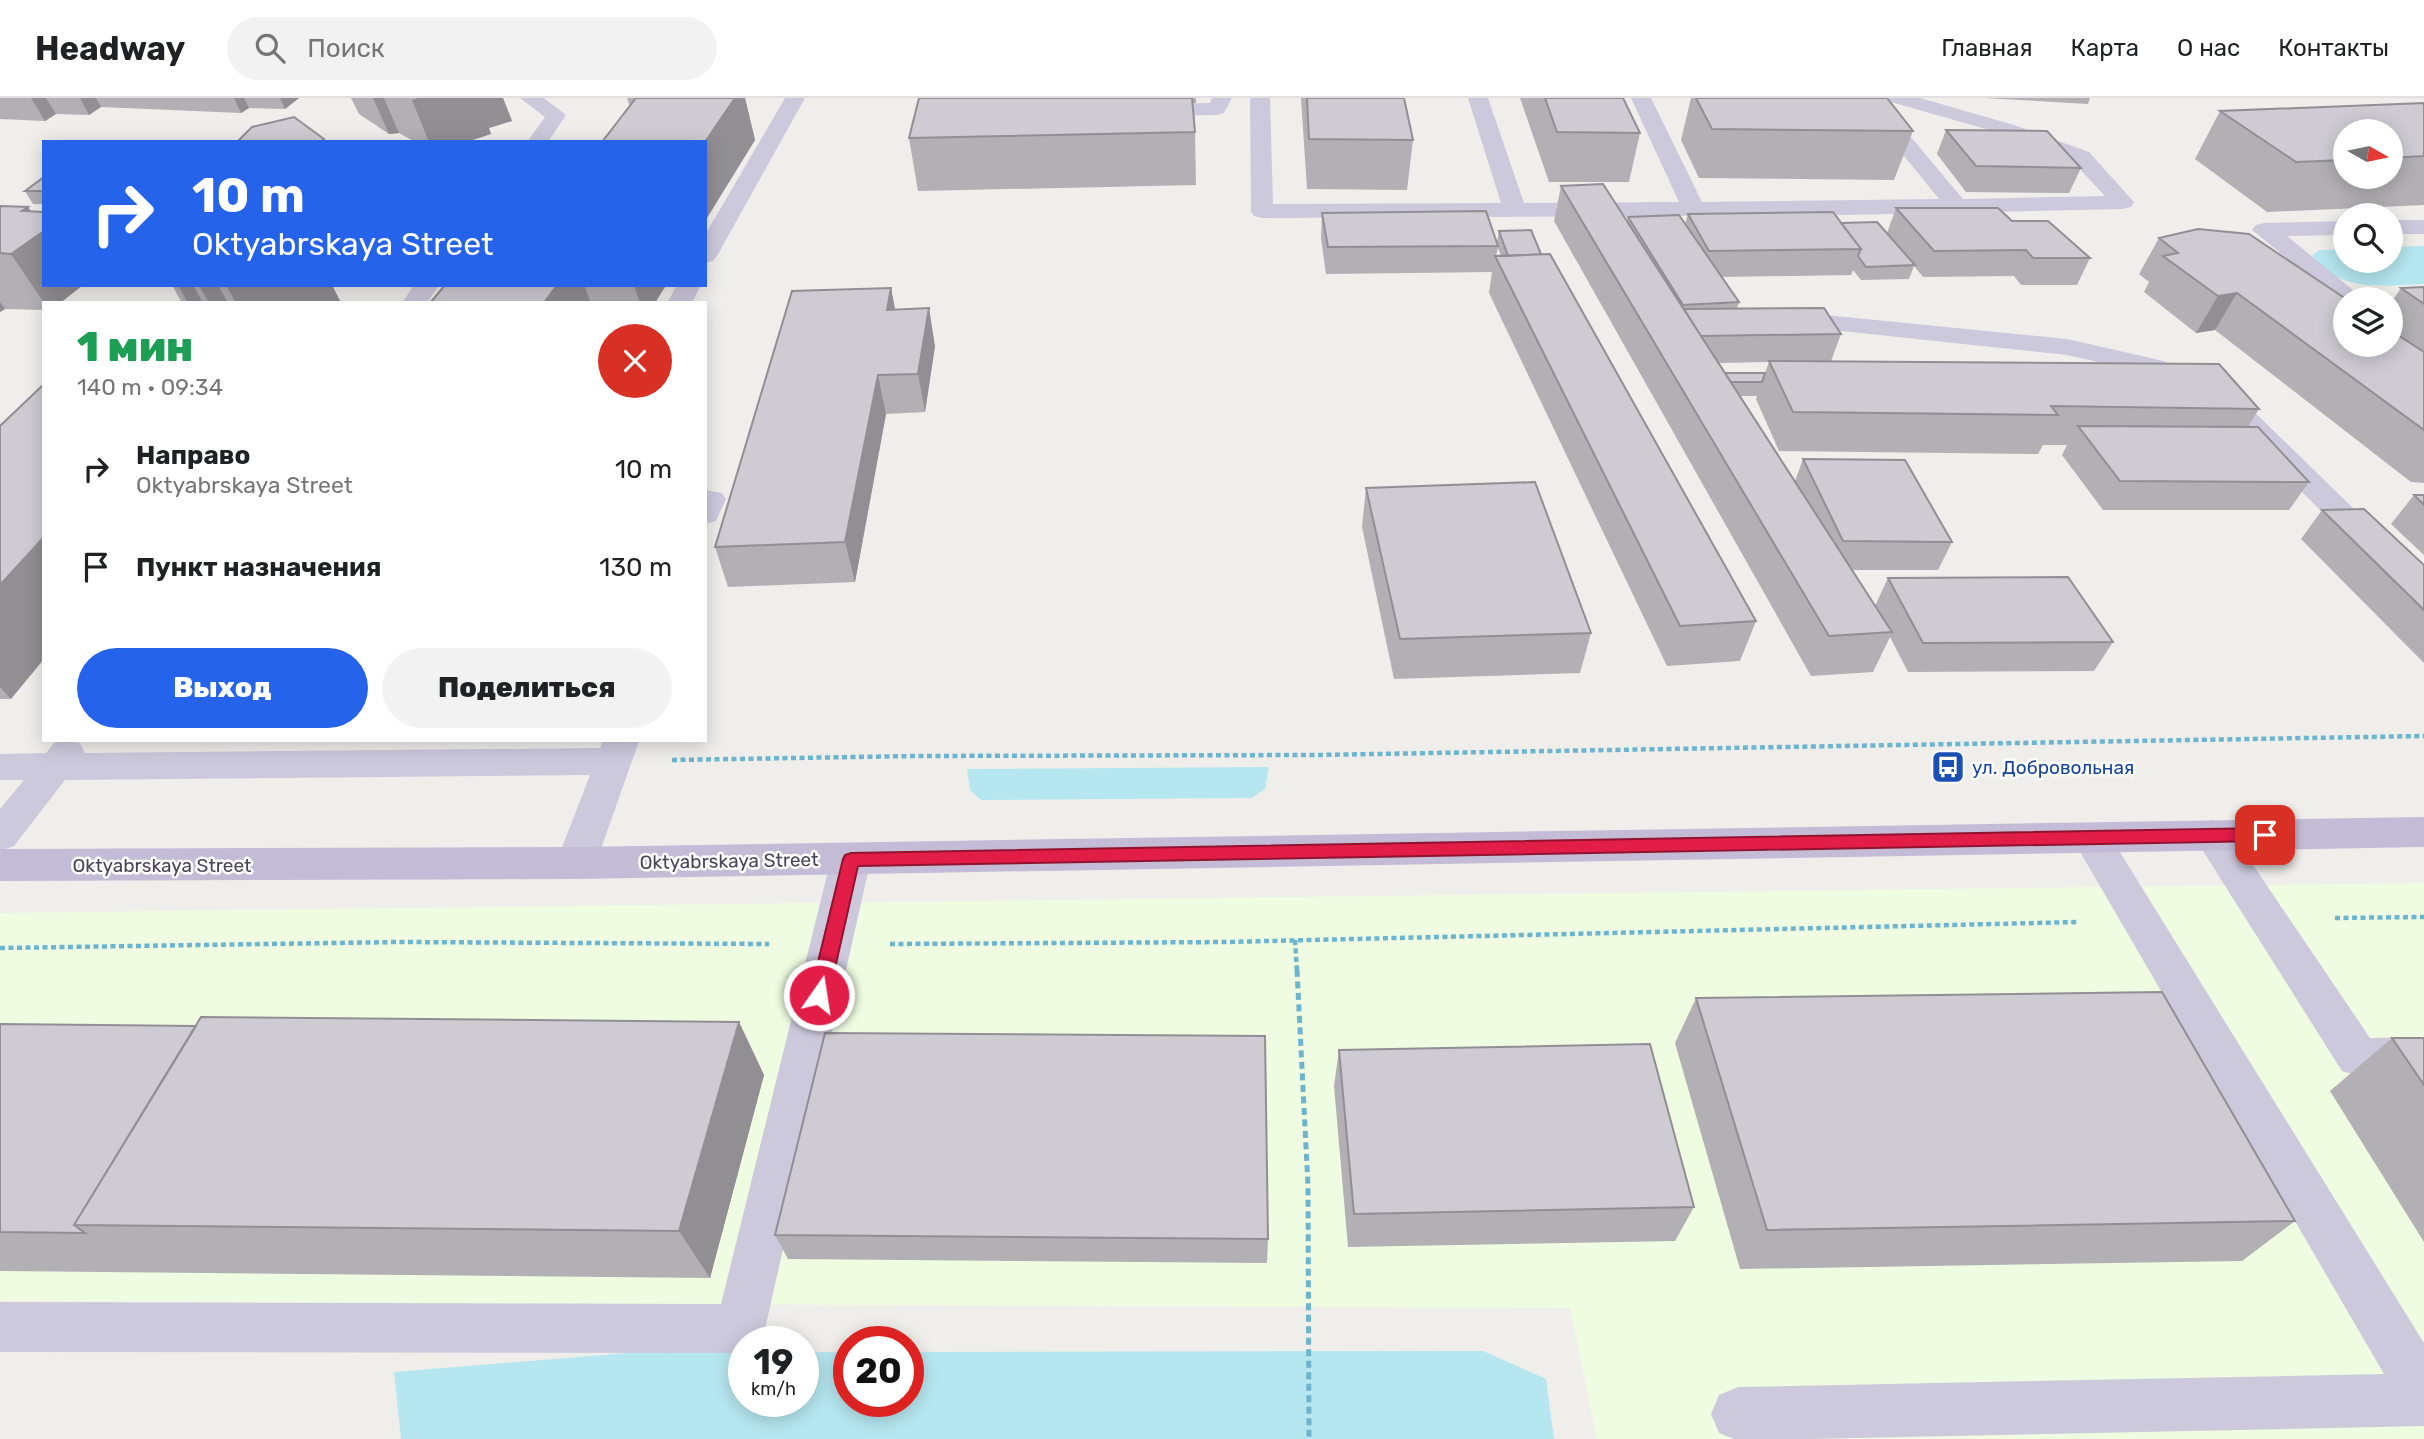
<!DOCTYPE html>
<html lang="ru">
<head>
<meta charset="utf-8">
<style>
  body { margin:0; font-family:Rubik,sans-serif; background:#f2f2f2; color:#202124; height:100vh; display:flex; flex-direction:column; font-size:26px; white-space:nowrap }
  * { box-sizing:border-box; margin:0 }
  p { font-size:23px; color:#757577 }
  .icon { flex:none; width:38px; height:38px; fill:none; stroke:currentColor; stroke-width:2; stroke-linecap:round; stroke-linejoin:round }
  .map { position:relative; flex:1; overflow:hidden }
  .panel { position:absolute; left:42px; top:203px; width:665px; height:441px; display:flex; flex-direction:column; background:#fff; border-radius:0px; box-shadow:0 4px 18px #0003 }
  .panel>* { flex:none }
  .guide { position:absolute; left:42px; top:42px; width:665px; height:147px; border-radius:0px; box-shadow:0 4px 18px #0003; background:#2563eb; color:#fff; overflow:hidden }
  .needle { width:46px; rotate:99deg }
  .buttons { position:absolute; left:2333px; top:21px; display:grid; gap:14px }
  .buttons a { display:grid; place-items:center; width:70px; height:70px; border-radius:50%; background:#fff; box-shadow:0 4px 18px #0003; font-size:35px }
  .speed { position:absolute; left:728px; top:1228px; display:flex; gap:14px; font-size:35px; font-weight:700; text-align:center }
  .speed>* { display:grid; place-content:center; width:91px; height:91px; border-radius:50%; background:#fff; box-shadow:0 4px 18px #0003; line-height:1 }
  .speed small { font-size:18px; font-weight:400 }
  .speed .limit { border:10px solid #d22; background:#fff; color:#111 }
  .pin { position:absolute; display:grid; place-items:center; width:60px; height:60px; color:#fff; margin:-30px; border-radius:14px; box-shadow:0 4px 10px #0006 }
  .me { position:absolute; width:77px; margin:-38px; rotate:13deg; stroke-linejoin:round; filter:drop-shadow(0 0 5px #0008) }
  .turn { display:flex; align-items:center; gap:24px; height:147px; padding:0 35px; font-size:32px }
  .turn .icon { width:91px; height:91px; stroke-width:2.5 }
  .turn b { display:block; font-size:49px; line-height:60px }
  .round { display:grid; place-items:center; flex:none; width:74px; height:74px; border-radius:37px; background:#f2f2f2 }
  .summary { display:flex; align-items:center; justify-content:space-between; height:119px; padding:0 35px }
  h1 { font-size:42px; font-weight:800; line-height:52px; color:#1e9e55 }
  .primary-button { display:flex; gap:14px; margin-top:auto; padding:14px 35px }
  .primary-button a { flex:1; height:80px; border-radius:42px; background:#2563eb; color:#fff; font-size:28px; font-weight:800; line-height:80px; text-align:center }
  .primary-button a+a { background:#f2f2f2; color:#202124 }
  ul { padding:0; list-style:none }
  li { display:flex; align-items:center; gap:21px; height:98px; padding:0 35px }
  li div { flex:1 }
  li b { display:block; font-size:26px }
  li em { font-style:normal }
  header { display:flex; align-items:center; gap:42px; box-sizing:border-box; height:98px; padding:0 35px; background:#fff; border-bottom:2px solid #e0e0e0 }
  header strong { font-size:33px }
  nav { display:flex; gap:38px; margin-inline-start:auto; font-size:24px }
  .search { width:490px; height:63px; background:#f2f2f2; display:flex; align-items:center; gap:18px; box-sizing:border-box; padding:0 24px; border-radius:38px; color:#757577; font-size:26px }
  .map>svg:first-child { display:block }
  .commercial { fill:#effce1 }
  .green { fill:#b6e7f0 }
  .lines { fill:none; stroke-linecap:round; stroke-linejoin:round }
  .path-far1 { stroke:#6db4cf; stroke-width:4.5; stroke-dasharray:5 3.5; stroke-linecap:butt }
  .path { stroke:#6db4cf; stroke-width:5; stroke-dasharray:7 4.5; stroke-linecap:butt }
  .service { fill:#cdc9dd; fill-rule:evenodd }
  .secondary { fill:#c4bcd6; fill-rule:evenodd }
  .wall { fill:#b2afb5; fill-rule:evenodd }
  .shaded-wall { fill:#918e94 }
  .building { fill:#cfcbd3; stroke:#918e94; stroke-width:2 }
  .route { fill:#e11d48; stroke:#92132f; stroke-width:2 }
  .labels { text-anchor:middle; dominant-baseline:central; stroke-width:5; stroke-linejoin:round; paint-order:stroke }
  .transit-label { font-size:19px; fill:#164399; stroke:#fff; text-anchor:start }
  .street-label { font-size:19px; fill:#494359; stroke:#fff }
</style>
</head>
<body>
<header>
<strong>Headway</strong>
<div class="search"><svg class="icon" aria-label="search" viewBox="0 0 24 24"><circle cx="10" cy="10" r="6"/><path d="M15 15l6 6"/></svg>Поиск</div>
<nav><a>Главная</a><a>Карта</a><a>О нас</a><a>Контакты</a></nav>
</header>
<div class="map">
<svg width="2424" height="1341" viewBox="0 0 2424 1341">
  <rect width="100%" height="100%" fill="#efeeeb"/>
  <path class="commercial" d="M2424,785V1341H1597L1570,1210L0,1203V815Z"/>
  <path class="green" d="M2424,148V186C2383,188 2347,193 2314,165L2313,157L2319,152L2345,151V163H2390L2391,149Z
    M1269,669L1265,691L1252,700L981,702L970,692L967,671Z
    M1483,1253L1546,1281L1554,1341H401L394,1274L627,1255L744,1254V1304H803V1254H849V1304H908V1254Z"/>
  <g class="lines">
    <path class="path-far1" d="M672,662L915,658L1317,657L2424,638
      M2335,820L2424,819
      M1295,842L1297,874
      M890,846L1226,844L2078,824
      M0,850L399,844L769,846"/>
    <path class="path" d="M1297,872L1308,1088L1309,1341"/>
    <path class="service" d="M520,0H544L566,17L548,44H527L545,19Z
      M785,0H805L717,158L713,163L705,165V137Z
      M1212,0H1232L1224,15L1217,17L1143,18L1136,16L1133,12L1136,8L1143,6L1210,5Z
      M1250,0H1270L1273,106L1501,105L1468,0H1488L1524,105L1679,104L1631,0H1651L1702,104L1939,101L1857,0H1878L1963,101L2105,98L2073,64L2000,35L1891,4L1888,0H1920L2014,27L2089,54L2134,104L2131,109L2123,111L1843,117L1262,120L1254,118L1251,113Z
      M2390,122H2424V136H2390Z
      M2345,123V137L2287,138L2364,201H2345V207L2252,132L2256,127L2264,125Z
      M414,187H439L427,205H402Z
      M677,187H701L692,205H667Z
      M1785,213L2067,241L2164,263L2244,304L2424,479V508L2413,505L2224,316L2146,275L2067,257L1776,226L1772,221L1776,216Z
      M705,392L722,395L726,401L716,423L705,426Z
      M62,642L80,645L85,655L600,650L603,642L639,643L596,765L590,776L576,780L562,776L556,765L590,677L65,682L14,748L0,753V711L24,682H0V656L46,655L54,645Z
      M2212,722L2226,727L2370,940L2424,939V977L2358,978L2342,973L2193,737L2198,727Z
      M2091,725L2105,730L2424,1245V1328L1811,1341H1734L1719,1335L1711,1316L1719,1297L1738,1289L2384,1276L2072,740L2077,730Z
      M851,746L865,750L871,761L765,1231L760,1244H744V1255L0,1254V1204L721,1206L831,761L837,750Z"/>
    <path class="secondary" d="M2424,719V749L576,781L0,783V751L576,749Z"/>
  </g>
  <path class="wall" d="M0,0H299L285,11L249,10L241,15L101,9L89,17L56,16L45,23L0,21Z
    M351,0H503L512,23L489,30L491,36L466,44H415L399,35L389,36L359,16Z
    M627,0H745L755,42L705,123V44L630,9Z
    M919,0H1196V5H1193L1195,34L1196,87L918,93L909,40Z
    M1301,0H1404L1413,42L1407,92L1307,91Z
    M1520,0H1623L1640,35L1629,84H1549Z
    M1691,0H1887L1913,33L1894,82L1699,80L1681,42Z
    M1985,0H2090L2088,6Z
    M2424,5V107L2267,114L2195,61L2220,13ZM2345,33H2390V79H2345Z
    M1946,32L2081,70L2069,95L1966,94L1937,56Z
    M44,79V106H33L25,93Z
    M1561,88L1627,123L1628,119L1685,126L1688,116L1841,125L1887,135L1896,110L2012,123L2090,160L2077,187H2021L2014,178L1923,179L1914,168L1909,181L1861,182L1853,172L1851,177L1722,179L1739,204L1737,211L1841,236L1831,263L2259,311L2248,329L2309,384L2289,412H2103L2062,357L2067,347H2043L2038,356L1779,353L1756,301L1757,298H1740L1795,383L1803,361L1952,444L1938,472H1852L1875,508L1888,480L2113,544L2094,573L1908,574L1890,539L1873,574L1811,578L1554,123ZM1769,264L1765,275H1725L1718,265Z
    M0,108L28,109L31,113L44,187H83L60,205H44V212L5,211L0,214Z
    M1322,115L1497,144L1499,133L1541,156L1756,523L1740,563L1667,568L1489,195L1492,174L1326,176L1321,140ZM1498,150L1501,158H1496Z
    M2159,140L2390,247V206L2401,190L2424,189V385L2411,384L2215,232L2196,235L2144,194L2149,184L2139,176Z
    M172,187H332L341,205H182Z
    M445,187H666L655,205H430Z
    M891,190L895,212L935,248L925,314L886,316L855,484L728,489L715,449Z
    M0,328L11,601H0Z
    M1366,390L1591,535L1580,575L1394,581L1362,429Z
    M2414,397H2424V457L2391,426Z
    M2322,412L2424,467V565L2301,441Z
    M1696,900L2295,1123L2242,1163L1740,1171L1675,945Z
    M739,924L764,977L710,1180L0,1173V926L196,928Z
    M2392,940H2424V1144L2330,993Z
    M1339,952L1694,1109L1675,1143L1348,1149L1334,988Z
    M775,1137L1268,1141L1267,1165L788,1161Z"/>
  <path class="shaded-wall" d="M31,0H46L56,16L45,23Z
    M80,0H96L101,9L89,17Z
    M234,0H244L249,10L241,15Z
    M280,0H299L285,11Z
    M373,0H384L399,35L389,36Z
    M418,0H503L512,23L489,30L491,36L466,44H429L412,2Z
    M700,0H745L755,42L705,123V44Z
    M28,109L44,133V187H83L60,205H44L11,156L22,113Z
    M178,187H193L203,205H188Z
    M199,187H218L228,205H209Z
    M226,187H332L341,205H236Z
    M557,187H584L591,205H544Z
    M634,187H666L655,205H640Z
    M891,190L898,227L887,212Z
    M2237,195L2215,232L2196,235L2218,198Z
    M0,204L5,211L0,214Z
    M929,210L935,248L925,314L918,276Z
    M878,277L886,316L855,484L845,444Z
    M44,439V561L11,601L0,589V487Z
    M739,924L764,977L710,1180L679,1133Z"/>
  <path class="building" d="M636,0H735L705,44H602Z
    M919,0H1192L1195,34L909,40Z
    M1307,0H1404L1413,42L1309,41Z
    M1545,0H1623L1640,35L1557,34Z
    M1696,0H1887L1913,33L1712,31Z
    M2424,5V58L2390,60V33H2345V62L2296,64L2220,13Z
    M294,19L324,41L321,44H237L252,29Z
    M1946,32L2047,33L2081,70L1976,68Z
    M44,79V93H25Z
    M1603,86L1892,534L1829,538L1561,88Z
    M0,108L28,109L22,113L44,114V133L11,156L0,155Z
    M1896,110H1998L2012,123H2048L2090,160H2033L2026,152L1934,153Z
    M1486,113L1498,148L1328,149L1322,115Z
    M1833,114L1861,151L1709,153L1688,116Z
    M1679,117L1739,204L1683,207L1628,119Z
    M1877,124L1915,167L1866,169L1858,158L1861,151L1841,125Z
    M2198,131L2249,136L2346,201L2345,247H2390V232L2424,254V332L2237,195L2218,198L2163,158L2178,155L2159,140Z
    M1531,132L1541,156L1508,158L1499,133Z
    M1550,156L1756,523L1680,528L1495,158Z
    M445,187H557L544,205H430Z
    M2424,189V206L2401,190Z
    M891,190L887,212L929,210L918,276L878,277L845,444L715,449L792,193Z
    M1824,210L1841,236L1701,238L1684,211Z
    M1769,263L2219,266L2259,311L2051,308L2058,317L1793,314Z
    M1725,275H1765L1762,284H1731Z
    M44,286V439L0,487V328Z
    M2078,328L2258,329L2309,384L2120,383Z
    M1803,361L1905,362L1952,444L1843,443Z
    M1535,384L1591,535L1400,541L1366,390Z
    M2414,397H2424V407Z
    M2364,411L2424,467V512L2322,412Z
    M2068,479L2113,544L1923,545L1888,480Z
    M2162,894L2295,1123L1767,1132L1696,900Z
    M201,919L739,924L679,1133L74,1127Z
    M0,926L196,928L74,1127L85,1135L0,1134Z
    M825,935L1265,938L1268,1141L775,1137Z
    M2392,940H2424V987Z
    M1650,946L1694,1109L1354,1116L1339,952Z"/>
  <path class="route" d="M2265,730L2273,737L2265,743L858,768L829,897L826,903L819,905L813,903L810,897L843,761L845,757L851,755Z"/>
  <defs>
    <symbol id="bus-square" viewBox="-11 -11 22 22"><rect x="-9" y="-9" width="18" height="18" rx="4" fill="#1a4fb4" stroke="#fff"/><path d="M-5-6H5V4H4V6H2V4H-2V6H-4V4H-5ZM-3.5-4V0h7V-4ZM-3.5 1.2v1.5H-2V1.2ZM2 1.2v1.5H3.5V1.2Z" fill="#fff"/></symbol>
  </defs>
  <g fill-rule="evenodd">
    <use href="#bus-square" x="1929" y="650" width="38" height="38"/>
  </g>
  <g class="labels">
    <g class="transit-label">
      <text x="1972" y="669">ул. Добровольная</text>
    </g>
    <g class="street-label">
      <text transform="translate(729 763) rotate(-1)">Oktyabrskaya Street</text>
      <text x="162" y="767">Oktyabrskaya Street</text>
    </g>
  </g>
</svg>
<div class="buttons">
<a><svg class="needle" viewBox="-14 -14 28 28"><path d="M0-13l5 13h-10z" fill="#e53935"/><path d="M0 13l5-13h-10z" fill="#757577"/></svg></a>
<a><svg class="icon" aria-label="search" viewBox="0 0 24 24"><circle cx="10" cy="10" r="6"/><path d="M15 15l6 6"/></svg></a>
<a><svg class="icon" aria-label="layers" viewBox="0 0 24 24"><path d="M12 4l9 5-9 5-9-5zM3 14l9 5 9-5"/></svg></a>
</div>
<div class="speed"><div>19<small>km/h</small></div><div class="limit">20</div></div>
<div class="pin" style="left:2265px;top:737px;background:#d93025"><svg class="icon" aria-label="arrive" viewBox="0 0 24 24"><path d="M6 21V4h12l-3 4 3 4H6"/></svg></div>
<svg class="me" style="left:819px;top:897px" viewBox="-20 -20 40 40"><circle r="17" fill="#e11d48" stroke="#fff" stroke-width="3"/><path d="M0-11L8 9 0 5-8 9z" fill="#fff"/></svg>
<div class="guide">
<div class="turn"><svg class="icon" aria-label="right" viewBox="0 0 24 24"><path d="M7 20v-9h11M14 6l5 5-5 5"/></svg><div><b>10 m</b>Oktyabrskaya Street</div></div>
</div>
<section class="panel">
<div class="summary"><div><h1>1 мин</h1><p>140 m · 09:34</p></div><a class="round" style="background:#d93025;color:#fff"><svg class="icon" aria-label="close" viewBox="0 0 24 24"><path d="M6 6l12 12M18 6L6 18"/></svg></a></div>
<ul>
<li><svg class="icon" aria-label="right" viewBox="0 0 24 24"><path d="M7 20v-9h11M14 6l5 5-5 5"/></svg><div><b>Направо</b><p>Oktyabrskaya Street</p></div><em>10 m</em></li>
<li><svg class="icon" aria-label="arrive" viewBox="0 0 24 24"><path d="M6 21V4h12l-3 4 3 4H6"/></svg><div><b>Пункт назначения</b></div><em>130 m</em></li>
</ul>
<div class="primary-button"><a>Выход</a><a>Поделиться</a></div>
</section>
</div>
</body>
</html>
